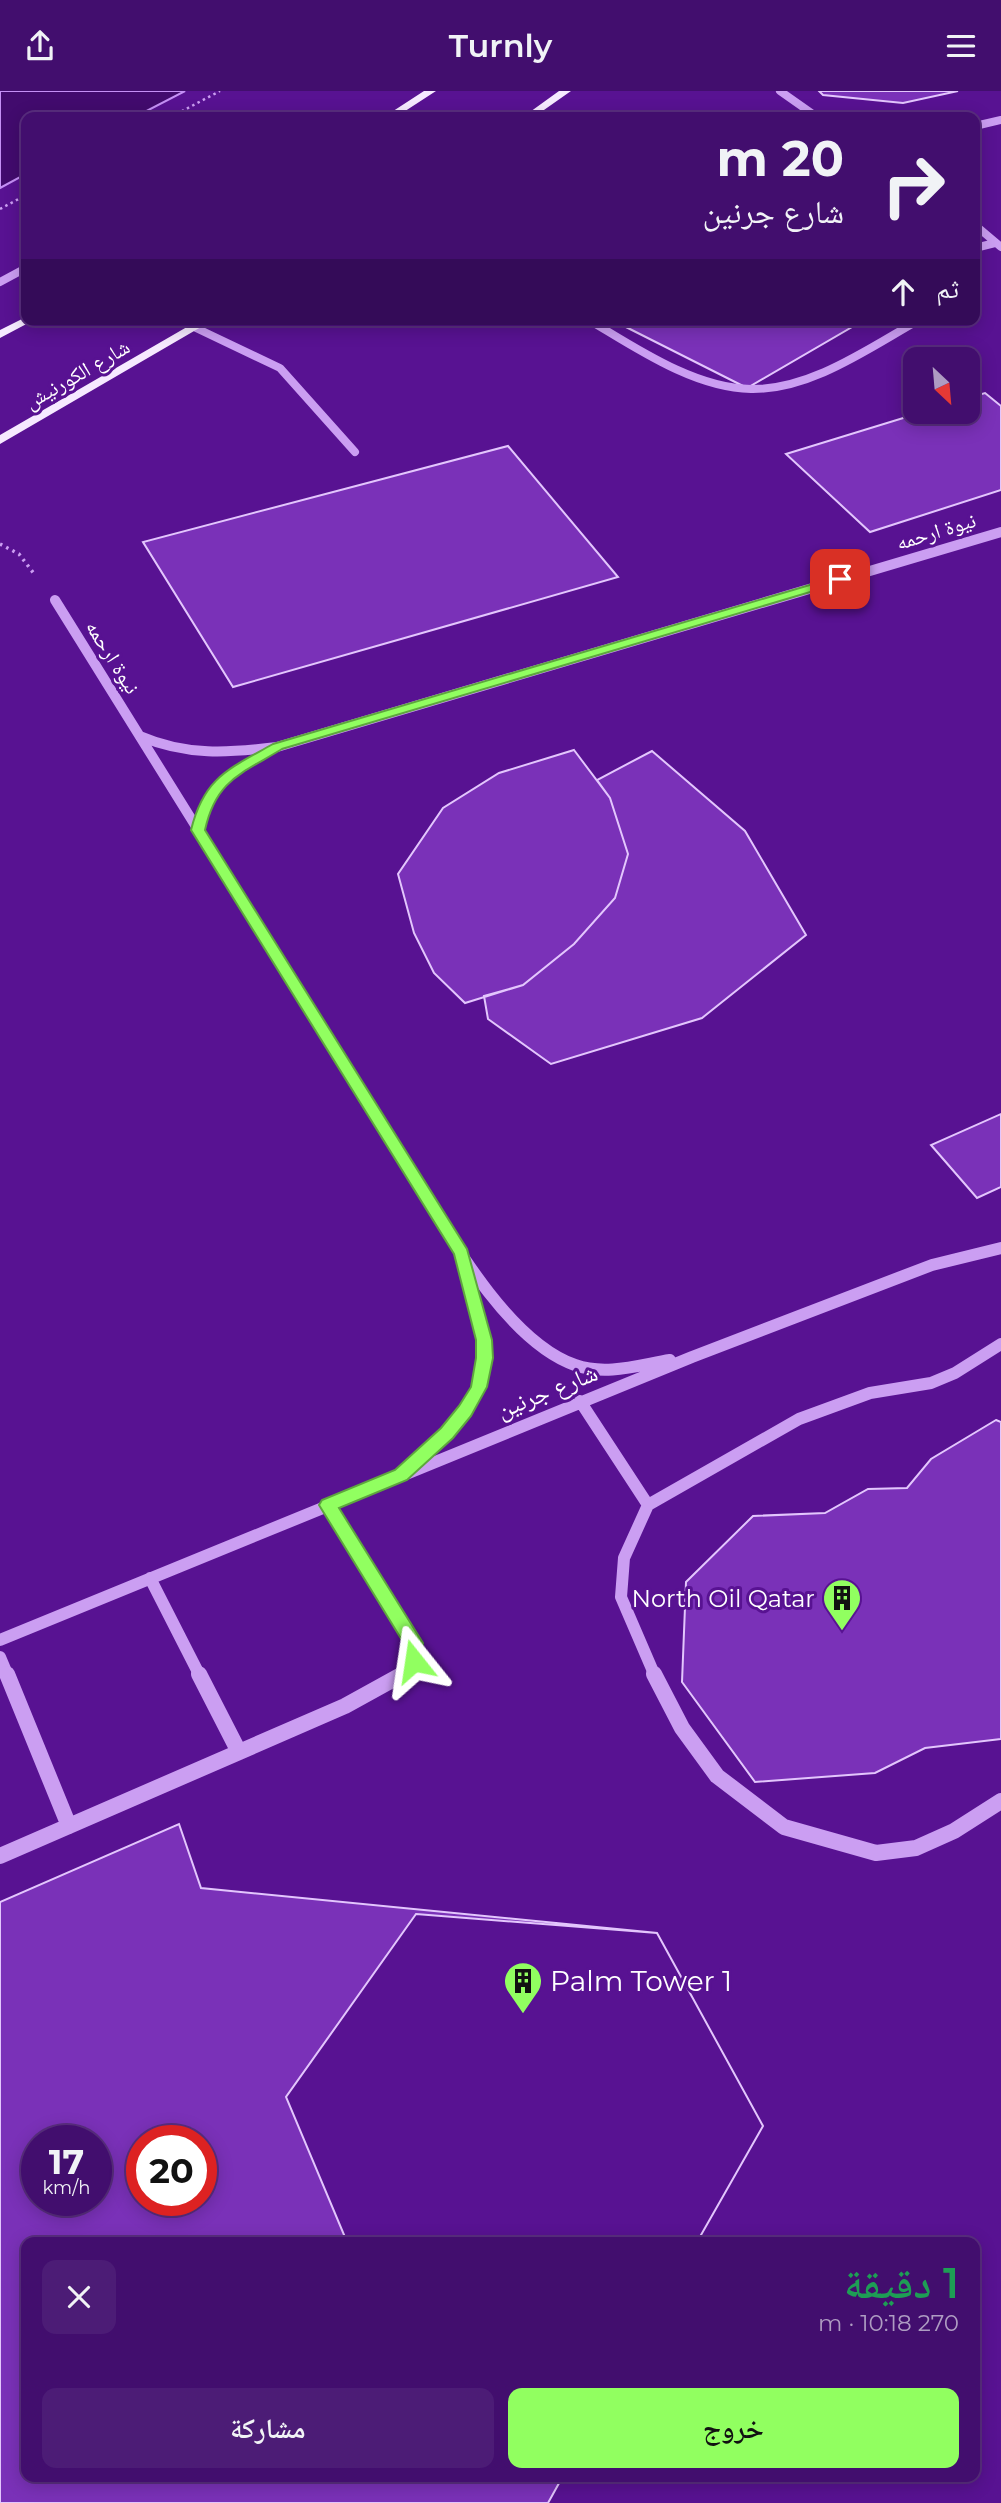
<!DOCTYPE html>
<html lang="ar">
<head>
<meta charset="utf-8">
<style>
  body { margin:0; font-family:Montserrat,"Noto Naskh Arabic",sans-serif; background:#4c1c76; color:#f1f3f6; direction:rtl; height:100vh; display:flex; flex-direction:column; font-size:26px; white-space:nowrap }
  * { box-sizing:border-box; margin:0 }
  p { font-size:23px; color:#ae9cc2 }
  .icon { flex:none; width:38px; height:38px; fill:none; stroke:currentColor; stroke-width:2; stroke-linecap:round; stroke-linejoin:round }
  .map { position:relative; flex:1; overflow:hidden; direction:ltr }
  .drawer { position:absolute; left:21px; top:2146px; width:959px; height:245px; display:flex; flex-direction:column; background:#420e6e; border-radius:14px; box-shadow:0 4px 18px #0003,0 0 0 2px #5a2e81; direction:rtl }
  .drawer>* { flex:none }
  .guide { position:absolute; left:21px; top:21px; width:959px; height:214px; border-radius:14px; box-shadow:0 4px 18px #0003,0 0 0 2px #5a2e81; direction:rtl; background:#420e6e; color:#f1f3f6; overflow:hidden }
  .needle { width:46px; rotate:154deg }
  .tools { position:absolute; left:903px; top:256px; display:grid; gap:14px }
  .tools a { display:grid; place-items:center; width:77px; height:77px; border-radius:14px; background:#420e6e; box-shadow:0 4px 18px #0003,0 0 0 2px #5a2e81; font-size:35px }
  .speed { position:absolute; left:21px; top:2034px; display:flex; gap:14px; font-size:35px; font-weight:700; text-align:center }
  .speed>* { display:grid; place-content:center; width:91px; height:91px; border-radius:50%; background:#420e6e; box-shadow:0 4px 18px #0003,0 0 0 2px #5a2e81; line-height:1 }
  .speed small { font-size:18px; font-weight:400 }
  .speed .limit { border:10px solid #d22; background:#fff; color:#111 }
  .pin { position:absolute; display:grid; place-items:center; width:60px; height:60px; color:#fff; margin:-30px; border-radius:14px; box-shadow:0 4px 10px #0006 }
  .me { position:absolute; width:77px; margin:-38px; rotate:345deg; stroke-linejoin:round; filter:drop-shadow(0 0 5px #0008) }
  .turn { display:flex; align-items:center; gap:24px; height:147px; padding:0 21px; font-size:32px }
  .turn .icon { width:91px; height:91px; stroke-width:2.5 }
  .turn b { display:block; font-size:49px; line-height:60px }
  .then { display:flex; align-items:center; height:66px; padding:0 21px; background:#0003; gap:14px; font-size:26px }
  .round { display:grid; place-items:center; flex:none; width:74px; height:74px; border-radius:14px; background:#4c1c76 }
  .overview { display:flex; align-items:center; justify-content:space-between; height:119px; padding:0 21px }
  h1 { font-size:42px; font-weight:600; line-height:52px; color:#1e9e55 }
  .primary-button { display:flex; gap:14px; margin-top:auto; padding:14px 21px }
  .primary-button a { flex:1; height:80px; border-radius:14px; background:#91ff60; color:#111; font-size:28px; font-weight:600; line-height:80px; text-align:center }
  .primary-button a+a { background:#4c1c76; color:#f1f3f6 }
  header { display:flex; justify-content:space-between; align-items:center; height:91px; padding:0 21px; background:#420e6e; font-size:32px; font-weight:600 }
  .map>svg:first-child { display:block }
  .water { fill:#420b6e; stroke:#c590f6; stroke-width:2 }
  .building { fill:#7a31b8; stroke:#e3c6fd; stroke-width:2; fill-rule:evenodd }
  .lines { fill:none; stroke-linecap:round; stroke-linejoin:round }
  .path-far1 { stroke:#cb9ef2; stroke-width:2.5; stroke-dasharray:2.5 3.5; stroke-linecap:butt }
  .path { stroke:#cb9ef2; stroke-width:3.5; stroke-dasharray:2.5 4.5; stroke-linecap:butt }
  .minor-far3 { stroke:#cb9ef2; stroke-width:8 }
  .minor-far2 { stroke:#cb9ef2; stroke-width:10 }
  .minor-far1 { stroke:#cb9ef2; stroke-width:12 }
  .minor { stroke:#cb9ef2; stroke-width:16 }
  .major { fill:#f6eaff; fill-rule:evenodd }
  .route { fill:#91ff60; stroke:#5ea63e; stroke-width:2 }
  .labels { text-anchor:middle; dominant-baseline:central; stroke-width:6; stroke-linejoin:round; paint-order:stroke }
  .far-street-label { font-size:21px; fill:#fff; stroke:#581292 }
  .street-label { font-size:24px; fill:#fff; stroke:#581292 }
  .poi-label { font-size:24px; fill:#fff; stroke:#581292; text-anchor:end }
  .near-poi-label { font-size:28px; fill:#fff; stroke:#581292; text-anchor:start }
</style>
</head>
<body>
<header><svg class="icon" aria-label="menu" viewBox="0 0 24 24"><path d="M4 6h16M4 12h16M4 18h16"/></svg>Turnly<svg class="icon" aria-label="share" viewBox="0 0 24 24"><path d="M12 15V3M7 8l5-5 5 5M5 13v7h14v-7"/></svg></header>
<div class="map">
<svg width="1001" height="2412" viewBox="0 0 1001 2412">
  <rect width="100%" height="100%" fill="#581292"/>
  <path class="water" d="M0,0H185L135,26H26V83L0,97Z"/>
  <path class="building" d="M819,0H958L903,12L823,4Z
    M612,229H864L747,297Z
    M985,302L1001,315V399L870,441L786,363L926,320H968V307Z
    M508,355L618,486L233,596L143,451Z
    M574,659L610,707L628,763L615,807L574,853L523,894L465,912L434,882L414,842L398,783L443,717L499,682Z
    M652,660L745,740L806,844L702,927L551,973L488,928L484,905L523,894L574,853L615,807L628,763L610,707L597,689Z
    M1001,1023V1096L977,1107L931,1054Z
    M996,1329L1001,1331V1648L925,1657L875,1682L755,1691L682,1591L686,1491L753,1425L825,1422L868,1398L907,1397L931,1368Z
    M179,1733L201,1797L657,1842L763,2035L697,2151H26V2385H563L548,2412H0V1811ZM37,2049H96V2109H37ZM142,2049H201V2109H142Z
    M416,1823L657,1842L763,2035L697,2151H347L286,2006Z"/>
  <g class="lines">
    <path class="path-far1" d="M171,26L220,0
      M0,118L26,104"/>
    <path class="path" d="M0,453L19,463L35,484"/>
    <path class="minor-far3" d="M780,0L817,26
      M975,35L1001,29
      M975,134L1001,156
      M975,157L995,152
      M0,191L26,177
      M589,229C636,257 694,297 751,298C811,299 869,257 919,229
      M196,237L280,277L355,361"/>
    <path class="minor-far2" d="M55,509L317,930
      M140,645C186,665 229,662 277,656L1001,441
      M198,739C211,692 231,682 271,659"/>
    <path class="minor-far1" d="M316,928C346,977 376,1025 406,1073C444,1135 504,1249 575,1274C606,1285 639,1274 670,1269
      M580,1310L648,1414
      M409,1376C500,1295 493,1277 462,1166
      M328,1414L414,1552C414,1567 414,1577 400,1585
      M150,1487L200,1585
      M0,1549L692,1266L932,1174L1001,1157
      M0,1566L8,1585
      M655,1585L621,1506L624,1467L648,1414L799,1328L870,1302L931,1292L955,1282L1001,1253"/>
    <path class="minor" d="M7,1583L69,1735
      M199,1583L239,1661
      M654,1583L682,1637L717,1685L784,1736L876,1762L916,1757L954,1740L1001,1710
      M0,1765L345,1615L403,1583"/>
    <path class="major" d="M424,0H436L396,26H384Z
      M559,0H571L534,26H523Z
      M26,226V229H34L0,247V239Z
      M199,229H213L0,353V344Z"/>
  </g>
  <path class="route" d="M840,485L846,488L844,491L282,658C241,683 216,689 205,739L467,1158L492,1249L493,1267L487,1296L471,1325L453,1347L407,1389L339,1417L423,1552L420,1576H407L405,1554L319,1414L322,1409L395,1379L441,1337L459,1315L471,1296L476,1267V1249L454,1163L191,739C204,686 229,678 273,653Z"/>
  <defs>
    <symbol id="building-pin" viewBox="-11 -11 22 30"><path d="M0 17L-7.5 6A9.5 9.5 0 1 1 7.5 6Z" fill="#91ff60" stroke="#581292"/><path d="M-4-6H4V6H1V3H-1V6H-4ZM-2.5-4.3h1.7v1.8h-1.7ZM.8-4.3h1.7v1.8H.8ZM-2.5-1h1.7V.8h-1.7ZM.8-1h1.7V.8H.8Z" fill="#111"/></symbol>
  </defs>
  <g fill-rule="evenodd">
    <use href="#building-pin" x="820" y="1485" width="44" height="60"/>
    <use href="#building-pin" x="501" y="1868" width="44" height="60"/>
  </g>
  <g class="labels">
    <g class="far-street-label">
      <text transform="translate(77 283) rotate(-30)">شارع الكورنيش</text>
      <text transform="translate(936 440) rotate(-17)">نيوة ارحمه</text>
      <text transform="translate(113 566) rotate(58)">نيوة ارحمه</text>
    </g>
    <g class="street-label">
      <text transform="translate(547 1300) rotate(-22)">شارع جرنين</text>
    </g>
    <g class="poi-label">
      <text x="815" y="1507">North Oil Qatar</text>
    </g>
    <g class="near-poi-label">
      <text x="550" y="1890">Palm Tower 1</text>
    </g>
  </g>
</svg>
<div class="tools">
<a><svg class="needle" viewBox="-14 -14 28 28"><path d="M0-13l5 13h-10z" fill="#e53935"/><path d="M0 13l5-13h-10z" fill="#ae9cc2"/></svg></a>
</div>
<div class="speed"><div>17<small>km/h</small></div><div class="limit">20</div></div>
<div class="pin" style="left:840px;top:488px;background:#d93025"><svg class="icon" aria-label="arrive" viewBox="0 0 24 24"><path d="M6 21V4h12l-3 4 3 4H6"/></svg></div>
<svg class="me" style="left:414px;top:1570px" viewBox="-20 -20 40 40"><path d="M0-17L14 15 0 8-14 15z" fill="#91ff60" stroke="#fff" stroke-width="4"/></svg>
<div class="guide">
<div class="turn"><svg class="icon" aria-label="right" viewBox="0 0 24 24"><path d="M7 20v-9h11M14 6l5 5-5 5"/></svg><div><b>20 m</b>شارع جرنين</div></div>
<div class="then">ثم<svg class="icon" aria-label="ahead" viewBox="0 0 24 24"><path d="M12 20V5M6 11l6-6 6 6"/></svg></div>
</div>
<section class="drawer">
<div class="overview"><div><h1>1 دقيقة</h1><p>270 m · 10:18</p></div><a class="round"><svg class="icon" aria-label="close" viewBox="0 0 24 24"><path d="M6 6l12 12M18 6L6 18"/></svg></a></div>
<div class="primary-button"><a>خروج</a><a>مشاركة</a></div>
</section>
</div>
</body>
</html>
